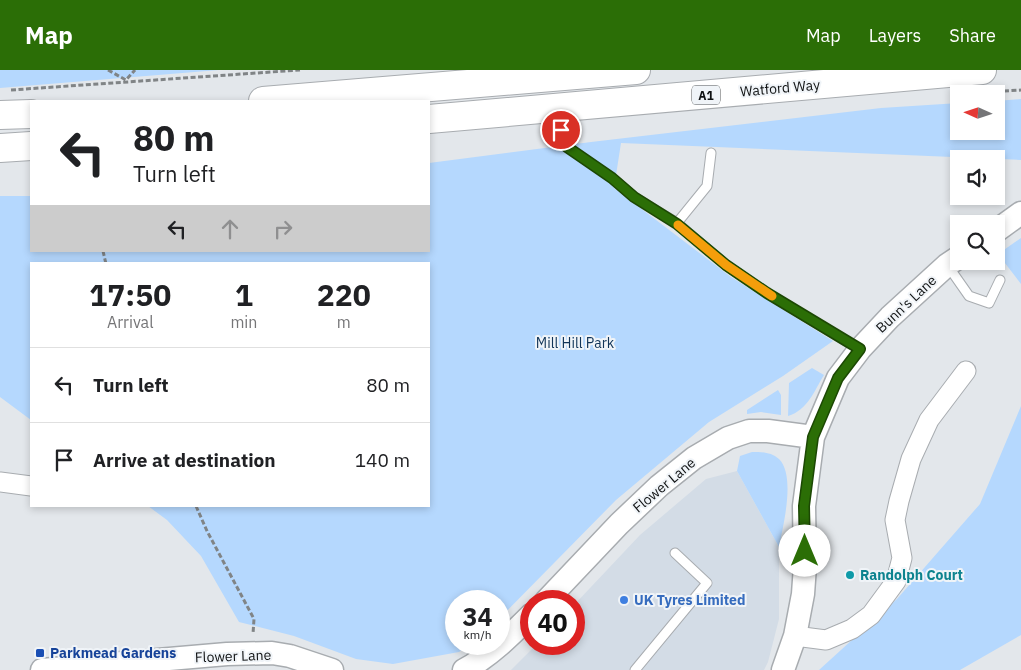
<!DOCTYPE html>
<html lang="en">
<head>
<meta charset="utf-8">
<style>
  body { margin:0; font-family:"IBM Plex Sans",sans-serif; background:#f2f2f2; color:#202124; height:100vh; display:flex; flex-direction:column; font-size:19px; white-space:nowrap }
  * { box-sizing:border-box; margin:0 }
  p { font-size:16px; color:#757577 }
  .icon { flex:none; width:28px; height:28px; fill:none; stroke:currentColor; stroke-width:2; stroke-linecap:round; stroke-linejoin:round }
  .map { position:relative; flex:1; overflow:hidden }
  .sheet { position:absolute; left:30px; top:192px; width:400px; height:245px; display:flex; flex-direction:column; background:#fff; border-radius:0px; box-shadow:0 2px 8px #0003 }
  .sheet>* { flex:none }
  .hud { position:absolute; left:30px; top:30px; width:400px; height:152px; border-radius:0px; box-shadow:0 2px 8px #0003; background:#fff; color:#202124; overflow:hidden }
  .needle { width:32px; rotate:273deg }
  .buttons { position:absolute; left:950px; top:15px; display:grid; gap:10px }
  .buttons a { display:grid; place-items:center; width:55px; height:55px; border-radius:0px; background:#fff; box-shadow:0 2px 8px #0003; font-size:25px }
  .speed { position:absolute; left:445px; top:520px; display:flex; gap:10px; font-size:25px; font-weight:700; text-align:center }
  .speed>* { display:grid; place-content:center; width:65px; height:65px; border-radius:50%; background:#fff; box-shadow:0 2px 8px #0003; line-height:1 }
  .speed small { font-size:12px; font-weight:400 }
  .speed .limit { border:8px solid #d22; background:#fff; color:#111 }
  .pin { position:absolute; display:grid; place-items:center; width:42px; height:42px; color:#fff; margin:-21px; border:2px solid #fff; border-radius:50%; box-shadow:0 1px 5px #0007 }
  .me { position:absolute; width:55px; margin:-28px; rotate:0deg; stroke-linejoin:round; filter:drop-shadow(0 0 4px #0008) }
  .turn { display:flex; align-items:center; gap:18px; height:105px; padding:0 20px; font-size:22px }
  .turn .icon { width:65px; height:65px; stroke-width:2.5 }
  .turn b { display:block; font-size:35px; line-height:42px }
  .lanes { display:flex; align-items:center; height:48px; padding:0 20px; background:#0003; justify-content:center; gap:25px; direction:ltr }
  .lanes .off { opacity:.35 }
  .eta { display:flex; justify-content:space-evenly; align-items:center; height:85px; text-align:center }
  .eta b { font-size:30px; font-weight:700; line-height:35px }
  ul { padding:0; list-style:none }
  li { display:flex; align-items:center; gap:15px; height:75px; padding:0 20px; border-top:1px solid #e0e0e0 }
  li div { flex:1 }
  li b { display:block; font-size:19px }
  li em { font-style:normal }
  header { display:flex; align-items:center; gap:30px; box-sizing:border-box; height:70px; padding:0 25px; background:#2b6e06; color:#fff }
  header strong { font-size:24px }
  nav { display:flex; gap:28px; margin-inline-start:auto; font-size:18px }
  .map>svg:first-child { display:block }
  .built { fill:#d3dce6 }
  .green { fill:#b5d8fe }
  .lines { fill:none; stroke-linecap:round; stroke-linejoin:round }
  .service-casing { stroke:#a8acb0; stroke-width:11 }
  .minor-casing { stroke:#a8acb0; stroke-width:21 }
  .tertiary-casing { stroke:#a8acb0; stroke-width:25 }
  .trunk-casing { stroke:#a8acb0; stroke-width:30 }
  .path { stroke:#808486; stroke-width:3; stroke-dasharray:5 2.5; stroke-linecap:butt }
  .service { stroke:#fff; stroke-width:9 }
  .minor { stroke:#fff; stroke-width:19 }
  .tertiary { stroke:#fff; stroke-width:22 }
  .trunk { stroke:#fff; stroke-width:28 }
  .route-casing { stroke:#1c4804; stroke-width:12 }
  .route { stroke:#2b6e06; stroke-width:9 }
  .slow { stroke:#f59e0b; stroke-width:9 }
  .culture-dot { fill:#0f9aa8; stroke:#f0f4f8; stroke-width:2 }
  .shop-dot { fill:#3f7fe0; stroke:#f0f4f8; stroke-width:2 }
  .transit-dot { fill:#1a4fb4; stroke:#f0f4f8; stroke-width:2 }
  .labels { text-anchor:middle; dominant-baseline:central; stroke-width:4; stroke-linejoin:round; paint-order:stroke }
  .shield { fill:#f0f4f8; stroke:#525557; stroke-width:1 }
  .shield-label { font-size:12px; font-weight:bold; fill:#0f1112 }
  .street-label { font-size:14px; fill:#0f1112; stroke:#f0f4f8 }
  .park-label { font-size:14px; fill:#103458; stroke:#f0f4f8 }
  .culture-label { font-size:14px; font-weight:bold; fill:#0d838f; stroke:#f0f4f8; text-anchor:start }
  .shop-label { font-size:14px; font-weight:bold; fill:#366cbe; stroke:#f0f4f8; text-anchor:start }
  .transit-label { font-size:14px; font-weight:bold; fill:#164399; stroke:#f0f4f8; text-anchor:start }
</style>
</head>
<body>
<header>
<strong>Map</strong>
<nav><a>Map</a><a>Layers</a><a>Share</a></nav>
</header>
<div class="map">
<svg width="1021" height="600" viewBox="0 0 1021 600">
  <rect width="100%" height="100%" fill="#e3e7eb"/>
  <path class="built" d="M737,401L779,477V549L768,592L764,600H511L537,574H574V535L640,465L706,409Z"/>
  <path class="green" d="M0,0H219L0,18Z
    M1021,29V90L621,73L614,118L731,207L833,271L783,306L709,352L616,430L499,549V531H456V574H470L459,582L393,594L356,589L294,566L239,552L201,486L167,450L148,436H429V194H31V350L0,327V126H31V181H429V93L591,72L881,38L959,33V61H996V31Z
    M1021,168V214L998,184Z
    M812,298L824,305C814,321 808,340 788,346L789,313Z
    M778,320L781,325V345L761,342L747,344V340Z
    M1021,336V565L960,600H819L897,529L980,434Z
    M752,382C762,382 771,382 779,389C796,406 783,456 779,477L737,401L740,386Z"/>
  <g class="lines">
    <defs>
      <path id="service" d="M559,41L561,60L567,77L612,108L634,127L677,153L707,116L711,83
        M677,153L726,195L767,223L859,279
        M948,196L969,226L989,233L1000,210
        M635,600L707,513L675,483"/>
      <path id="minor" d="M0,412L31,416
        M795,566L826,570L852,559L871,545L896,511L902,488L895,450L899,431L911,389L929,350L966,301"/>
      <path id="tertiary" d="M996,161L1021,143
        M546,531L619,454L659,416L694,388L728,368L749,361H768L813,367
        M42,600L227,584L272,583L290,586L332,600
        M464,600C489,587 511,565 531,545
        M783,600L795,566L803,524L805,496L804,436L813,367L838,308L860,279L890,247L947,195L959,187"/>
      <path id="trunk" d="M263,31L636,0
        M0,45L31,44
        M429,49L982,0
        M0,78L31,76"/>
    </defs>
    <use href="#service" class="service-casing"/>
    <use href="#minor" class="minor-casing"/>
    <use href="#tertiary" class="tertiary-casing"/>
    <use href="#trunk" class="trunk-casing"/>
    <path class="path" d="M108,0L126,10L135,0
      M11,20L300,0
      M989,22L1021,20
      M103,181L106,194
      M196,436L207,461L254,549L253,564"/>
    <use href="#service" class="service"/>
    <use href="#minor" class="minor"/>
    <use href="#tertiary" class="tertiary"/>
    <use href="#trunk" class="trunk"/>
  </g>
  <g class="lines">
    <defs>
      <path id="route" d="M561,60L567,77L612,108L634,127L677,154L726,195L767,223L860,279L838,308L813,367L804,436L805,481"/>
    </defs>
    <use href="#route" class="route-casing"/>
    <use href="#route" class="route"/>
    <path class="slow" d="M678,155L726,195L772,226"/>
  </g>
  <circle class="culture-dot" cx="850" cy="505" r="5"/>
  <circle class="shop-dot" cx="624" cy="530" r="5"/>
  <rect class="transit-dot" x="35" y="578" width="10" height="10" rx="2.5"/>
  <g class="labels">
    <rect class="shield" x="692" y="15.5" width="28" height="19" rx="4"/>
    <g class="shield-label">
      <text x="706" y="25">A1</text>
    </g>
    <g class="street-label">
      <text transform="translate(780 18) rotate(-5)">Watford Way</text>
      <text transform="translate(906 234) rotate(-43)">Bunn's Lane</text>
      <text transform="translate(664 415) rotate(-40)">Flower Lane</text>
      <text transform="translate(233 586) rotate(-2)">Flower Lane</text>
    </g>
    <g class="park-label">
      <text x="575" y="273">Mill Hill Park</text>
    </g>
    <g class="culture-label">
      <text x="860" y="505">Randolph Court</text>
    </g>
    <g class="shop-label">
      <text x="634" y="530">UK Tyres Limited</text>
    </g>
    <g class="transit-label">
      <text x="50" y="583">Parkmead Gardens</text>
    </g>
  </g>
</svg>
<div class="buttons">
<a><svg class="needle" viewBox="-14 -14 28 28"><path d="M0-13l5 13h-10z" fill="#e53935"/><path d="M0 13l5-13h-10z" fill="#757577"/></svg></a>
<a><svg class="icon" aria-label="sound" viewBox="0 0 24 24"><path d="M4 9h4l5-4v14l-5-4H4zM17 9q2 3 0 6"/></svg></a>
<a><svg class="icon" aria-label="search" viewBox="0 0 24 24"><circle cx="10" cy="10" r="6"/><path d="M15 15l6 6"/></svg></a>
</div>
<div class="speed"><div>34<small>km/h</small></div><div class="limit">40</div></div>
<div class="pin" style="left:561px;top:60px;background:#d93025"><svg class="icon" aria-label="arrive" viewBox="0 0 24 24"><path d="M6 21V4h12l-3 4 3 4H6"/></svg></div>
<svg class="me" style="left:805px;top:481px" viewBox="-20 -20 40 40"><circle r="19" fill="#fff"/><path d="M0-13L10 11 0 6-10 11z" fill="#2b6e06"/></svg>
<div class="hud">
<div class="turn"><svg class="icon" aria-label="left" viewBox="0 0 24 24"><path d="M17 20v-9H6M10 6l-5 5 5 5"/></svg><div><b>80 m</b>Turn left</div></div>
<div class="lanes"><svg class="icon" aria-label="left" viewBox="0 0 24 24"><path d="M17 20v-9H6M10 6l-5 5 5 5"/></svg><svg class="icon off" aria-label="ahead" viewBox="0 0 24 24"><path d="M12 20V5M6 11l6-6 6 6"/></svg><svg class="icon off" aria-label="right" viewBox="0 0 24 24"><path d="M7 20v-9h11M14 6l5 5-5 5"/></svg></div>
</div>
<section class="sheet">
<div class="eta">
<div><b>17:50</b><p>Arrival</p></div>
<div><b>1</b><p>min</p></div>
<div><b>220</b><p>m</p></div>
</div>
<ul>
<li><svg class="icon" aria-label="left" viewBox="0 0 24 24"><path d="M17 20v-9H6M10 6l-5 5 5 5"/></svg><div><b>Turn left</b></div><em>80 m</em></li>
<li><svg class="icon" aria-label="arrive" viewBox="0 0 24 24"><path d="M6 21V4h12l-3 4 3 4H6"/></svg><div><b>Arrive at destination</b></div><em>140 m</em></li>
</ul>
</section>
</div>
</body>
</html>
